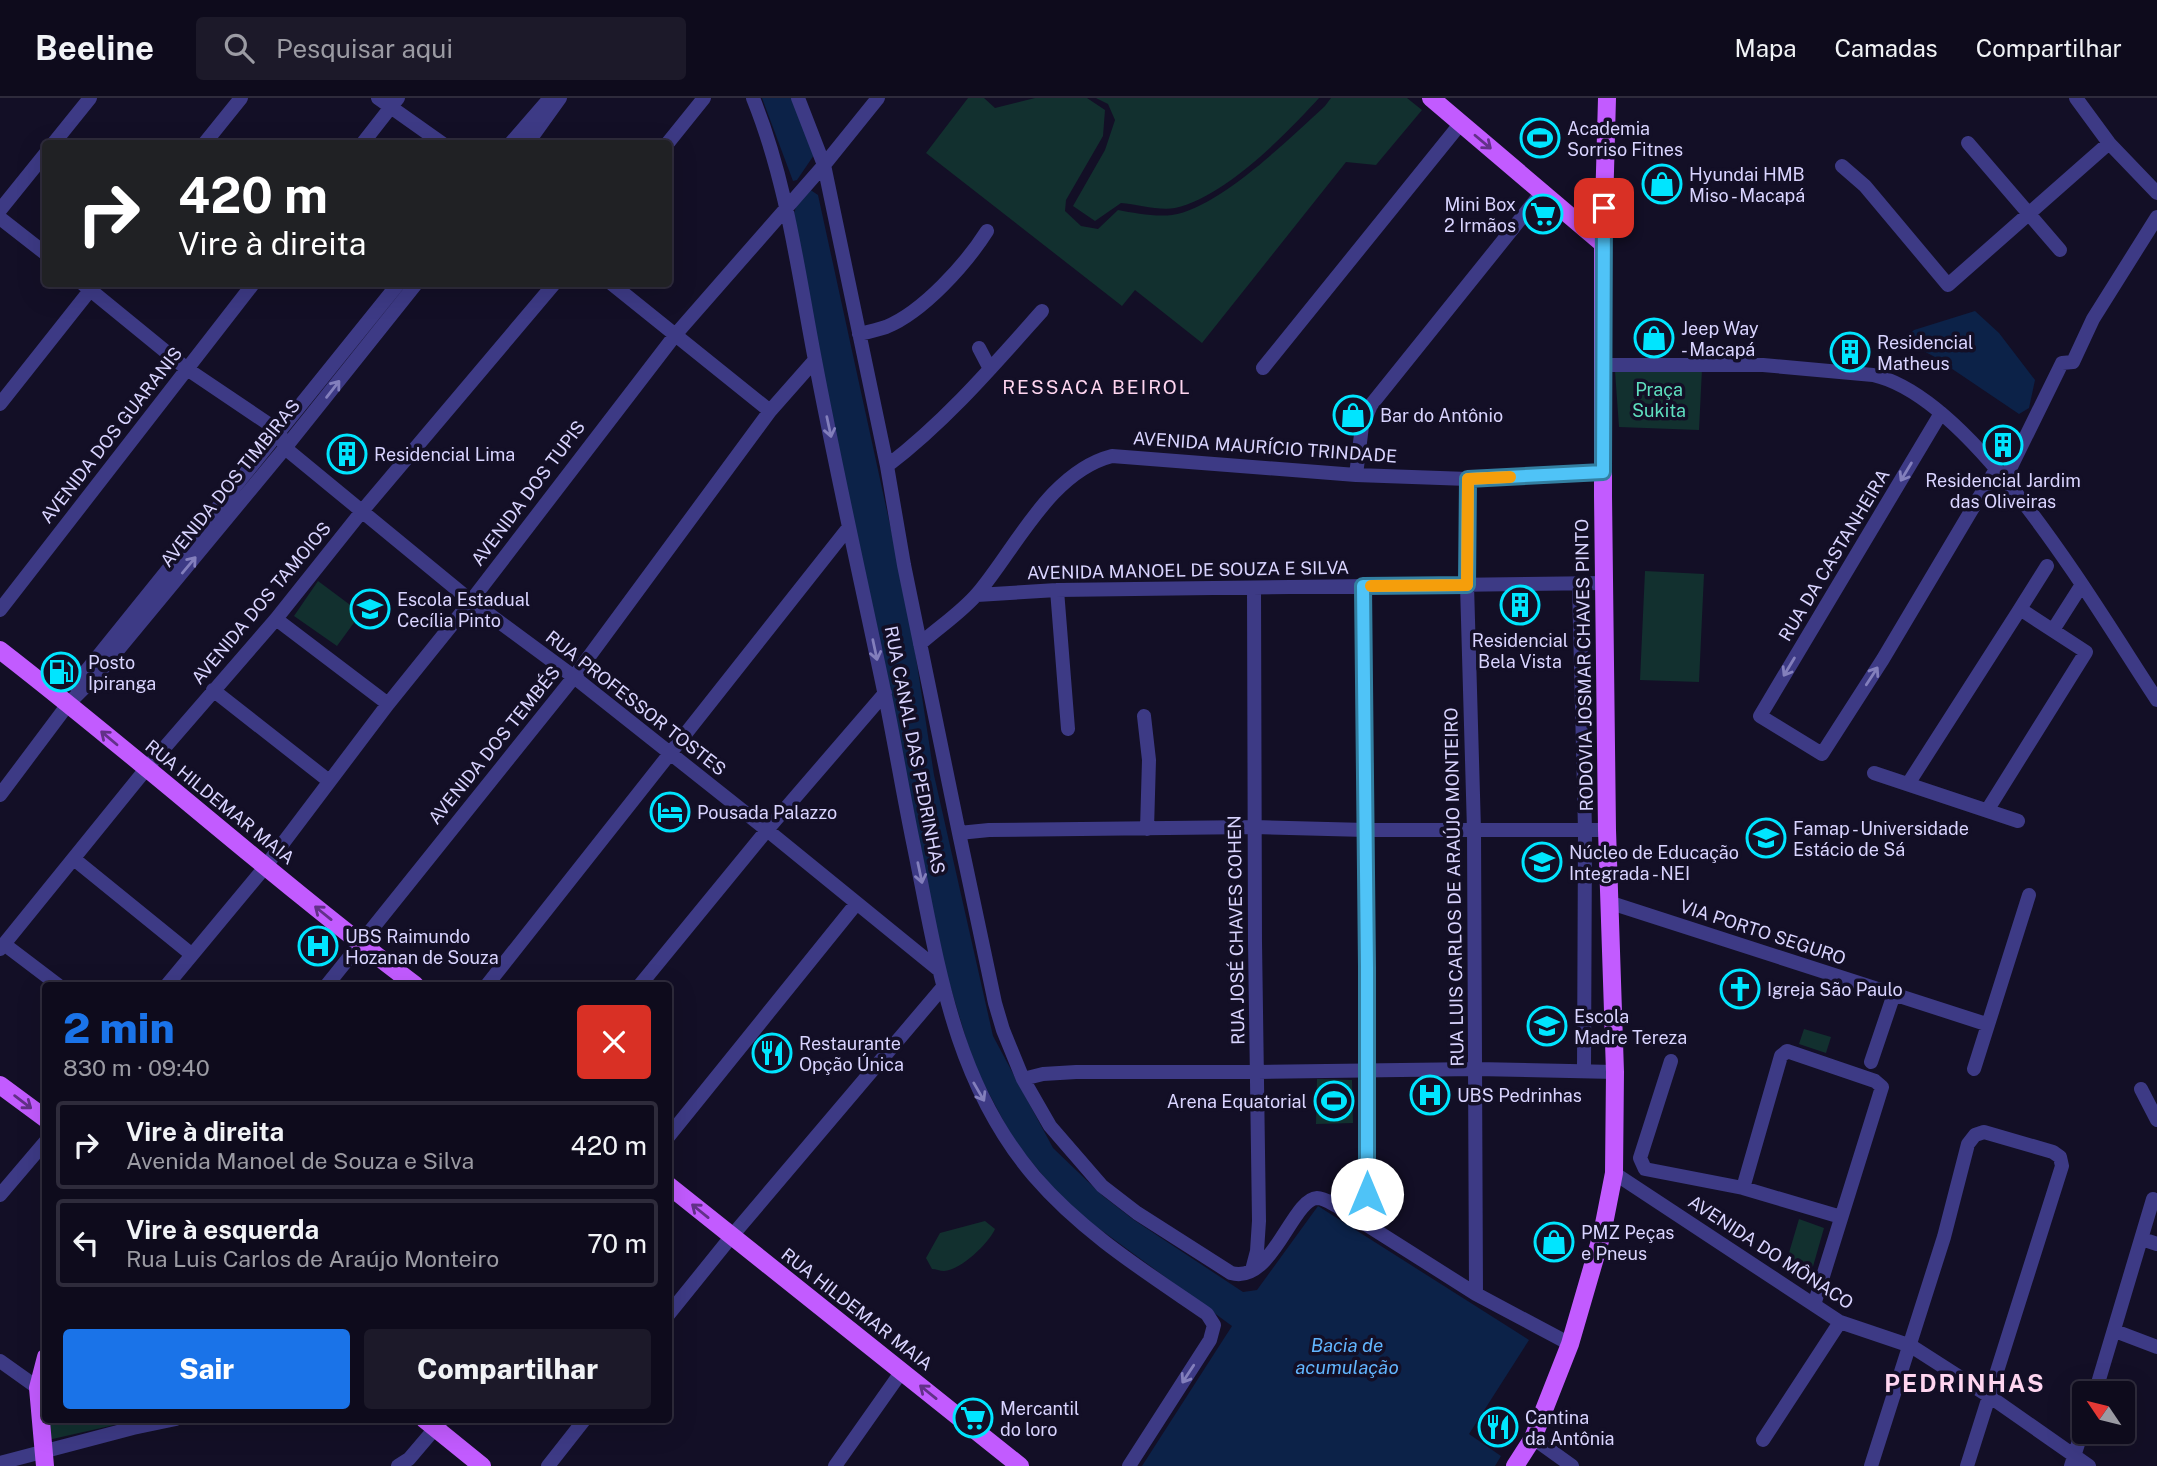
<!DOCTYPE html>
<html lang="pt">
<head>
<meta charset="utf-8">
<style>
  body { margin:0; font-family:"Public Sans",sans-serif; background:#1c1929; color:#f1f3f6; height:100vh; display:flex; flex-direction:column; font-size:26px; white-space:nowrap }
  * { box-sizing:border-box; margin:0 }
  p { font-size:23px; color:#9b9ba3 }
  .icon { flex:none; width:38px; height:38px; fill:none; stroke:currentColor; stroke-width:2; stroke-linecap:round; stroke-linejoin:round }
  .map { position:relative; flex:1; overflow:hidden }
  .details { position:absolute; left:42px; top:884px; width:630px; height:441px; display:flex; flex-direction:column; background:#0e0b1c; border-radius:7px; box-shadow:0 7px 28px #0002,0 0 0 2px #2e2b3b }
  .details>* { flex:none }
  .banner { position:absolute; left:42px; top:42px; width:630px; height:147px; border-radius:7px; box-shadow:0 7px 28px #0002,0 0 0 2px #2e2b3b; background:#202124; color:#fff; overflow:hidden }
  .needle { width:46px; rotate:305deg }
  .tools { position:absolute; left:2072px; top:1283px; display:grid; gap:14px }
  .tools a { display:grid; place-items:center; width:63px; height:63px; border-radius:7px; background:#0e0b1c; box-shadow:0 7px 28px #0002,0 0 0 2px #2e2b3b; font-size:35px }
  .pin { position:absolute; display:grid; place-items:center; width:60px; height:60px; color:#fff; margin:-30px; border-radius:14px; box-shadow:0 4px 10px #0006 }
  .me { position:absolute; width:77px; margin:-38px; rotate:0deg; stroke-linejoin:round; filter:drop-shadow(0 0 5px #0008) }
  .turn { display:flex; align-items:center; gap:24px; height:147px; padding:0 21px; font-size:32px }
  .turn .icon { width:91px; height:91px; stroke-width:2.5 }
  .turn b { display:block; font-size:49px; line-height:60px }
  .round { display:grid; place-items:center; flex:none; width:74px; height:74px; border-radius:7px; background:#1c1929 }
  .summary { display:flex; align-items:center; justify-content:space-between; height:119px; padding:0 21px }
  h1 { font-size:42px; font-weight:800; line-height:52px; color:#1a73e8 }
  .primary-button { display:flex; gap:14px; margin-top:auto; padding:14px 21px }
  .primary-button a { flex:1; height:80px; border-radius:7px; background:#1a73e8; color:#fff; font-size:28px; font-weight:800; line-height:80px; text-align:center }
  .primary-button a+a { background:#1c1929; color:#f1f3f6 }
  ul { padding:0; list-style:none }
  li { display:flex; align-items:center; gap:21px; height:88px; margin:0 14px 10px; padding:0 7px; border:4px solid #2e2b3b; border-radius:7px }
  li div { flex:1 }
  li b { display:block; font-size:26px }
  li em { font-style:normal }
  header { display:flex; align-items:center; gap:42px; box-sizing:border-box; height:98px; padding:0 35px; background:#0e0b1c; border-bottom:2px solid #2e2b3b }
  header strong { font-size:33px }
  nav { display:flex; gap:38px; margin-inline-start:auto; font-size:24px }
  .search { width:490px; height:63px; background:#1c1929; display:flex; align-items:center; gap:18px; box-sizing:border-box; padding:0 24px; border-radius:7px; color:#9b9ba3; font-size:26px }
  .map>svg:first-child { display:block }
  .green { fill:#12302f }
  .water { fill:#0c2248 }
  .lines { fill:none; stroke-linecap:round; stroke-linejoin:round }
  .minor { stroke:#3d3a85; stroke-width:14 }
  .major { stroke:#c25bff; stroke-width:18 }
  .oneway { stroke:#623188 }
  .oneway2 { stroke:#837fbc }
  .route-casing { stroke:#337fa1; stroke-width:18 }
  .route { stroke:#4fc3f7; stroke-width:12 }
  .slow { stroke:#f59e0b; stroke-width:12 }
  .labels { text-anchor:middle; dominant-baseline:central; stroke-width:7; stroke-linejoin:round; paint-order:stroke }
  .poi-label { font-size:18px; fill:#d9d4ff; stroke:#130f26; text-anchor:start }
  .park-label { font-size:18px; fill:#5fe0c0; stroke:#130f26 }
  .street-label { font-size:18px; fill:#d9d4ff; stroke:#130f26 }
  .neighbourhood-label { font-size:19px; letter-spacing:2px; fill:#ffd6f0; stroke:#130f26 }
  .water-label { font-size:19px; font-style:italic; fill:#62b6ff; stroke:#130f26 }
  .district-label { font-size:24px; font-weight:bold; letter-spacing:2px; fill:#ffd6f0; stroke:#130f26 }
</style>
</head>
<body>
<header>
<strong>Beeline</strong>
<div class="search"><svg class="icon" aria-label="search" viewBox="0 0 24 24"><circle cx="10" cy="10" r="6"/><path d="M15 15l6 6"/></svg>Pesquisar aqui</div>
<nav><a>Mapa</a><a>Camadas</a><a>Compartilhar</a></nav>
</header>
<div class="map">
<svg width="2157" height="1368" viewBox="0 0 2157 1368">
  <rect width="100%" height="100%" fill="#130f26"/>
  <path class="green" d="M968,0H984L995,10L1035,0H1087L1105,12L1103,38L1066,102L1065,113L1081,128L1098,131L1118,112C1134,115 1155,119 1172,117C1219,110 1289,41 1325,8L1331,0H1407L1422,12L1376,67L1346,64L1202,245L1135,192L1122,208L926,55Z
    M1096,0H1319C1284,38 1226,98 1175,110C1159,113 1137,106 1121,105L1095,123L1073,108L1105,52L1115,22L1108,6Z
    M1702,271L1699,332L1619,329L1615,273Z
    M1645,473L1704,476L1699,584L1640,582Z
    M318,483L361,515L337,548L294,518Z
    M1804,931L1831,939L1826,955L1799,946Z
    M1317,981L1352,982L1353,1025L1316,1026Z
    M1799,1121L1824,1130L1812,1172L1786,1165Z
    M985,1123L995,1131C989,1145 961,1172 944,1173C940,1173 936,1171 932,1171L926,1160L940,1135Z
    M49,1321H141L48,1342Z"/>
  <path class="water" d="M762,0H793L814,57L797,82L793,83Z
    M809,91L818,97L909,514L934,677L993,938L1053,1050L1103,1098L1134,1122L1243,1194L1257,1192L1318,1108L1529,1242L1469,1336L1501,1358L1495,1368H1142L1232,1228L1067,1107L1013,1041L974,967L943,864L842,380L794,115L797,106Z
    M1975,213L1999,235L2035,282L2029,310L2019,316L1933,258L1903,242L1914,232Z"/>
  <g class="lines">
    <path class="minor" d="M378,0L443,46
      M753,0C787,84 798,174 815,262C836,373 861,483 884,593C894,641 902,690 912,739C937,859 951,980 1034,1078C1083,1135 1146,1174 1207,1216L1214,1227L1210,1242L1129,1368
      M798,0L824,67L887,368L904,467L959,735L995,905L1003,932L1023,981L1050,1028L1102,1088L1137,1115L1231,1175C1272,1187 1292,1101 1317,1100C1324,1100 1331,1105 1337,1108L1476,1196L1570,1246
      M2076,0L2109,45L2157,95
      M1968,45L2060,152
      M53,46L90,0
      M204,46L241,0
      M362,46L398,0
      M510,46L550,0
      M527,46L560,0
      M667,46L704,0
      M1842,68L1865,88L1948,187L2109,45
      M0,112L46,55
      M0,120L46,156
      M83,186L187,271L279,333L285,350L471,503L574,579L767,732L939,872
      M612,186L770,313
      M859,236C868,234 877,232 886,229C923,214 966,166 987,133
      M979,250L990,271
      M1604,267H1763L1873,277C1976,300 2099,515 2157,602
      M1263,270L1461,25
      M0,306L95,186
      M1941,315L1760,618L1822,656L1883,561L1996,371
      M887,368C946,323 993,268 1042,213
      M1356,377L1362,328L1371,307L1543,93
      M1468,381L1467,487L1474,732L1476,1196
      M2005,381L2062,265L2073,264L2093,221L2157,119
      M1579,487L1585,732L1584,973
      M1057,492L1068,631
      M977,497L1057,492L1604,485
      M2020,511L2047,468
      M0,512L253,186
      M276,521L388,606
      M2053,532L2081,488
      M920,546C939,529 962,514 978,495C1016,450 1050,374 1112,358L1356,377L1468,381L1603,375
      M77,590L87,572L398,186
      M213,592L329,683
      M1144,618L1149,662L1147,731
      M1874,675L2018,723
      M1908,686L2020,511L2086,554L1988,711
      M0,697L69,605L98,576L285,350L416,186
      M959,735L989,732L1254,729L1366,732H1607
      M74,761L191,856
      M1608,804L1986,926
      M4,846L58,887
      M0,851L146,671L276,521L363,412L554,186
      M167,887L265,769L388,606L471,503L676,236L824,67L878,0
      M327,887L574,579L770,313L815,262
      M487,887L849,429
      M640,887L767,732L885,595
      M1671,963L1640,1060L1645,1071L1743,1090L1841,1119
      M1871,964L1894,896
      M1974,971L2029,797
      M1023,981L1043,976L1076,974H1258L1476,971L1615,974
      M2141,991L2157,1022
      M668,1039L856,806
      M1614,1075L1840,1224L1911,1248L1989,1298L2089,1368
      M1743,1090L1781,958L1787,953L1875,983L1882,989L1814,1207
      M0,1097L46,1043
      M1362,1124L1367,1096V972L1363,489
      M2142,1141L2157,1146
      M1252,1172L1257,1153L1259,1123L1255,844L1254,490
      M668,1217L731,1139L943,889
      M2115,1233L2157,1249
      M0,1263L38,1290
      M2095,1295L2153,1101
      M1533,1340L1572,1368
      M1763,1342L1840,1224
      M0,1365L133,1330L176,1321
      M398,1368L409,1361L443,1321
      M548,1368L585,1321
      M835,1368L902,1273
      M1871,1368L1944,1139L1968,1046L1975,1037L1984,1034L2053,1054L2060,1059L2062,1068L1967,1368
      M2071,1368L2084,1327"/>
    <path class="major" d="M1431,0L1603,146
      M0,552C141,661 273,780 415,887
      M0,987L46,1021
      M668,1087L1020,1368
      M424,1321L482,1368
      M45,1368L38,1290L46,1259
      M1515,1368L1533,1340L1570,1246L1602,1136L1614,1075L1615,974L1607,732L1603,398V146L1607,0"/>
  </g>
  <defs><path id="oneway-shaft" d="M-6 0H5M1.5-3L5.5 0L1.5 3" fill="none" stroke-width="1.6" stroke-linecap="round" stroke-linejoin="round" transform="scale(1.75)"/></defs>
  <g class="oneway">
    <use href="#oneway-shaft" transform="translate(1483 44) rotate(40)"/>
    <use href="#oneway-shaft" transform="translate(109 640) rotate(-140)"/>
    <use href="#oneway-shaft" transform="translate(323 815) rotate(-141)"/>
    <use href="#oneway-shaft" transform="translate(23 1004) rotate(37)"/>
    <use href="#oneway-shaft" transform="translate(700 1113) rotate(-141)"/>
    <use href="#oneway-shaft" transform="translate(928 1294) rotate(-141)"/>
  </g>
  <g class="oneway2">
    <use href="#oneway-shaft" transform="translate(333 291) rotate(-52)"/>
    <use href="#oneway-shaft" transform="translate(829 329) rotate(78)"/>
    <use href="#oneway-shaft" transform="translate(1906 374) rotate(121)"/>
    <use href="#oneway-shaft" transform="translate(189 467) rotate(-50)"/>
    <use href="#oneway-shaft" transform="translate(875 552) rotate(78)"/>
    <use href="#oneway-shaft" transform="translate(1789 569) rotate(121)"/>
    <use href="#oneway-shaft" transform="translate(1872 578) rotate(-57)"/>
    <use href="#oneway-shaft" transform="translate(920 775) rotate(78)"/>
    <use href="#oneway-shaft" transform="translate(979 994) rotate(60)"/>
    <use href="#oneway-shaft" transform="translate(1188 1276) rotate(123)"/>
  </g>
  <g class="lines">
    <defs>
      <path id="route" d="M1367,1096V869L1363,488L1467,487L1468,381L1603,374L1604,110"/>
    </defs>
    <use href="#route" class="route-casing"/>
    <use href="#route" class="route"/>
    <path class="slow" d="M1371,488L1467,487L1468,381L1510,379"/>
  </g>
  <defs>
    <symbol id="stadium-ring" viewBox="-11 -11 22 22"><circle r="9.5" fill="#130f26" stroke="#00e5ff" stroke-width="1.5"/><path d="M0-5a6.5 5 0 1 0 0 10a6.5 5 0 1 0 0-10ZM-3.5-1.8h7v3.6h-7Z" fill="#00e5ff"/></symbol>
    <symbol id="shop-ring" viewBox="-11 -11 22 22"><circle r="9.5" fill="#130f26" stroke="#00e5ff" stroke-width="1.5"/><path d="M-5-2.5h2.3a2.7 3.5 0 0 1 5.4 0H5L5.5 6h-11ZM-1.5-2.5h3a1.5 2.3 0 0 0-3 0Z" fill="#00e5ff"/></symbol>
    <symbol id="supermarket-ring" viewBox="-11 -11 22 22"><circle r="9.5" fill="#130f26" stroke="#00e5ff" stroke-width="1.5"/><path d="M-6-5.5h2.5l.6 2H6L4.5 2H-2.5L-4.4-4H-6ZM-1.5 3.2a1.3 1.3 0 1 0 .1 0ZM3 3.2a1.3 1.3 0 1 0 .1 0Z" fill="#00e5ff"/></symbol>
    <symbol id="building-ring" viewBox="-11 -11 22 22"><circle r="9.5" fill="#130f26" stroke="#00e5ff" stroke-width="1.5"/><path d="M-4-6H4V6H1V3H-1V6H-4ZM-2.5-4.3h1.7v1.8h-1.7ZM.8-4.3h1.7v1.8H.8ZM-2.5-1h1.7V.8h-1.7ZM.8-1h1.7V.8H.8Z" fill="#00e5ff"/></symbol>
    <symbol id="school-ring" viewBox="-11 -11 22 22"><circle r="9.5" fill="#130f26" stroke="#00e5ff" stroke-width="1.5"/><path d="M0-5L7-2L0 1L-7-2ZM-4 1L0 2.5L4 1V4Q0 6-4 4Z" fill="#00e5ff"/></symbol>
    <symbol id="fuel-ring" viewBox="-11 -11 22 22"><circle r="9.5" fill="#130f26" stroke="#00e5ff" stroke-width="1.5"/><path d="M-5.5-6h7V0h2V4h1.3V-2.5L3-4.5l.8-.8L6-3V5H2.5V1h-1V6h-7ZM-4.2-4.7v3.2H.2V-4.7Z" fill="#00e5ff"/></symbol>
    <symbol id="hotel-ring" viewBox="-11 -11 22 22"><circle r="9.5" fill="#130f26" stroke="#00e5ff" stroke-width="1.5"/><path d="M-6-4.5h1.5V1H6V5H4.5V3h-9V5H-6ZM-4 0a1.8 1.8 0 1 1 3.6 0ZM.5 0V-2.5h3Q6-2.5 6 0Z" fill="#00e5ff"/></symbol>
    <symbol id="university-ring" viewBox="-11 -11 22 22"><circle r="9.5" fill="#130f26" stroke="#00e5ff" stroke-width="1.5"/><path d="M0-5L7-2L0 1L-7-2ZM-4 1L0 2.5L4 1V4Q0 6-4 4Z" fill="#00e5ff"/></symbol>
    <symbol id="hospital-ring" viewBox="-11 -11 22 22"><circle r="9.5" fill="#130f26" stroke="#00e5ff" stroke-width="1.5"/><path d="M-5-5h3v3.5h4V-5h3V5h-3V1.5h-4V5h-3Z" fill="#00e5ff"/></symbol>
    <symbol id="church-ring" viewBox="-11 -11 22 22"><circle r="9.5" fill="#130f26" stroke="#00e5ff" stroke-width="1.5"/><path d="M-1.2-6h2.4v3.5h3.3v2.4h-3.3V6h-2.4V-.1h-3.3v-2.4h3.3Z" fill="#00e5ff"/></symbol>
    <symbol id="restaurant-ring" viewBox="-11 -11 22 22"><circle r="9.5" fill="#130f26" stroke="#00e5ff" stroke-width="1.5"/><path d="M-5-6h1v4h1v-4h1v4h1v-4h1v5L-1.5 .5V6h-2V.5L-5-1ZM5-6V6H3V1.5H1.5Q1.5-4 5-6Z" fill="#00e5ff"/></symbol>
  </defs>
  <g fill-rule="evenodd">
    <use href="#stadium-ring" x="1518" y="18" width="44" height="44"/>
    <use href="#shop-ring" x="1640" y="64" width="44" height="44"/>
    <use href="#supermarket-ring" x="1521" y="94" width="44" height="44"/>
    <use href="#shop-ring" x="1632" y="218" width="44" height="44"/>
    <use href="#building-ring" x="1828" y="232" width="44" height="44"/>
    <use href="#shop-ring" x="1331" y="295" width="44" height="44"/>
    <use href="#building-ring" x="1981" y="325" width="44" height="44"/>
    <use href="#building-ring" x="325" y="334" width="44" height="44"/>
    <use href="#building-ring" x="1498" y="485" width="44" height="44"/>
    <use href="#school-ring" x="348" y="489" width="44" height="44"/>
    <use href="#fuel-ring" x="39" y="552" width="44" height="44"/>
    <use href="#hotel-ring" x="648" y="692" width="44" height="44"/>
    <use href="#university-ring" x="1744" y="718" width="44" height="44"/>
    <use href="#school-ring" x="1520" y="742" width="44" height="44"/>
    <use href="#hospital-ring" x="296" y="826" width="44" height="44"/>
    <use href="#church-ring" x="1718" y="869" width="44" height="44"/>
    <use href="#school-ring" x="1525" y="906" width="44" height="44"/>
    <use href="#restaurant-ring" x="750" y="933" width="44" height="44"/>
    <use href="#hospital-ring" x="1408" y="975" width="44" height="44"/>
    <use href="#stadium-ring" x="1312" y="981" width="44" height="44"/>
    <use href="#shop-ring" x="1532" y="1122" width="44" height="44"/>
    <use href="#supermarket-ring" x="951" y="1298" width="44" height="44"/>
    <use href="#restaurant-ring" x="1476" y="1307" width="44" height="44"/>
  </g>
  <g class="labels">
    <g class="poi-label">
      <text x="1567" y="30">Academia<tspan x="1567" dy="21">Sorriso Fitnes</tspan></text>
      <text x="1689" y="76">Hyundai HMB<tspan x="1689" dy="21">Miso - Macapá</tspan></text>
      <text x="1516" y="106" text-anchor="end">Mini Box<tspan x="1516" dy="21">2 Irmãos</tspan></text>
      <text x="1681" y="230">Jeep Way<tspan x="1681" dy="21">- Macapá</tspan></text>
      <text x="1877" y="244">Residencial<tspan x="1877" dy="21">Matheus</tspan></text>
      <text x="1380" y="317">Bar do Antônio</text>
      <text x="374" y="356">Residencial Lima</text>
      <text x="2003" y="382" text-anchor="middle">Residencial Jardim<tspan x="2003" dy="21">das Oliveiras</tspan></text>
      <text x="397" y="501">Escola Estadual<tspan x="397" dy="21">Cecília Pinto</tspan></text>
      <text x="1520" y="542" text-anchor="middle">Residencial<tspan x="1520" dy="21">Bela Vista</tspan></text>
      <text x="88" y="564">Posto<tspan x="88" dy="21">Ipiranga</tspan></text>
      <text x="697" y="714">Pousada Palazzo</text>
      <text x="1793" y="730">Famap - Universidade<tspan x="1793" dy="21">Estácio de Sá</tspan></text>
      <text x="1569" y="754">Núcleo de Educação<tspan x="1569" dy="21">Integrada - NEI</tspan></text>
      <text x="345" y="838">UBS Raimundo<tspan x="345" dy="21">Hozanan de Souza</tspan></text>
      <text x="1767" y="891">Igreja São Paulo</text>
      <text x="1574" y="918">Escola<tspan x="1574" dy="21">Madre Tereza</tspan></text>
      <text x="799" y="945">Restaurante<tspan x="799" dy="21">Opção Única</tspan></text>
      <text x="1457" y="997">UBS Pedrinhas</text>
      <text x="1307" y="1003" text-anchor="end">Arena Equatorial</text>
      <text x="1581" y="1134">PMZ Peças<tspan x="1581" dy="21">e Pneus</tspan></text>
      <text x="1000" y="1310">Mercantil<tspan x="1000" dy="21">do loro</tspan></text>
      <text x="1525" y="1319">Cantina<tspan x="1525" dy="21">da Antônia</tspan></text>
    </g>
    <g class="park-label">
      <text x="1659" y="291">Praça<tspan x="1659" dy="21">Sukita</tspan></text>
    </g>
    <g class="street-label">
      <text transform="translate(111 337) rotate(-52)">AVENIDA DOS GUARANIS</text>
      <text transform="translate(1265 349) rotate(4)">AVENIDA MAURÍCIO TRINDADE</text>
      <text transform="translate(230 385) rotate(-51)">AVENIDA DOS TIMBIRAS</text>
      <text transform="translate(528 395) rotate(-53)">AVENIDA DOS TUPIS</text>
      <text transform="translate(1834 457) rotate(-59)">RUA DA CASTANHEIRA</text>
      <text transform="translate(1188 472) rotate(-1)">AVENIDA MANOEL DE SOUZA E SILVA</text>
      <text transform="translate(261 505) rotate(-50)">AVENIDA DOS TAMOIOS</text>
      <text transform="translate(1584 567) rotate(-91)">RODOVIA JOSMAR CHAVES PINTO</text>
      <text transform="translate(636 605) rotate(38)">RUA PROFESSOR TOSTES</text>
      <text transform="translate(494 647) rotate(-51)">AVENIDA DOS TEMBÉS</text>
      <text transform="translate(915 652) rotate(79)">RUA CANAL DAS PEDRINHAS</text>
      <text transform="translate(220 704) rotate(39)">RUA HILDEMAR MAIA</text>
      <text transform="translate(1454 789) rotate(-91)">RUA LUIS CARLOS DE ARAÚJO MONTEIRO</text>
      <text transform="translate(1236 832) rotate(-91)">RUA JOSÉ CHAVES COHEN</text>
      <text transform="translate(1763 834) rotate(18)">VIA PORTO SEGURO</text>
      <text transform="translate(1771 1154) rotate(33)">AVENIDA DO MÔNACO</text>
      <text transform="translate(857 1211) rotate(38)">RUA HILDEMAR MAIA</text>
    </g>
    <g class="neighbourhood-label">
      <text x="1097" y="289">RESSACA BEIROL</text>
    </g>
    <g class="water-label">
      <text x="1347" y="1247">Bacia de<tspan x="1347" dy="22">acumulação</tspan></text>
    </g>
    <g class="district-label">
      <text x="1965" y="1285">PEDRINHAS</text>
    </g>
  </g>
</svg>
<div class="tools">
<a><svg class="needle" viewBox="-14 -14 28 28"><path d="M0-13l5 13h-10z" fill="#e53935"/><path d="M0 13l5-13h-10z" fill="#9b9ba3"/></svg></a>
</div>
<div class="pin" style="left:1604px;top:110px;background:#d93025"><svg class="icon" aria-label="arrive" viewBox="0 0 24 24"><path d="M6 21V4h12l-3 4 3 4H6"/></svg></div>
<svg class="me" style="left:1367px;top:1096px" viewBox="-20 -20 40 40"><circle r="19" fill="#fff"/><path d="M0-13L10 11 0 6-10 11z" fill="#4fc3f7"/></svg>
<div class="banner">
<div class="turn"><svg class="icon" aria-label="right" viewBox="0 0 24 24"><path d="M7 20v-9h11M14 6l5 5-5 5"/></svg><div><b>420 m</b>Vire à direita</div></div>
</div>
<section class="details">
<div class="summary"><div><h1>2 min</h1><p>830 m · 09:40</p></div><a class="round" style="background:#d93025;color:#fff"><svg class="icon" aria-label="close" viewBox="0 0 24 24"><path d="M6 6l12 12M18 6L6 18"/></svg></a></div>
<ul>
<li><svg class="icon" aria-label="right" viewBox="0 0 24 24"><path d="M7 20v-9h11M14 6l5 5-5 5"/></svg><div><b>Vire à direita</b><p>Avenida Manoel de Souza e Silva</p></div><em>420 m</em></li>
<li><svg class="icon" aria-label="left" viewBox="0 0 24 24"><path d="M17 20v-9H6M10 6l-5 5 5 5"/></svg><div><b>Vire à esquerda</b><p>Rua Luis Carlos de Araújo Monteiro</p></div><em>70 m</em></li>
</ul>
<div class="primary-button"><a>Sair</a><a>Compartilhar</a></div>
</section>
</div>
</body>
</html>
